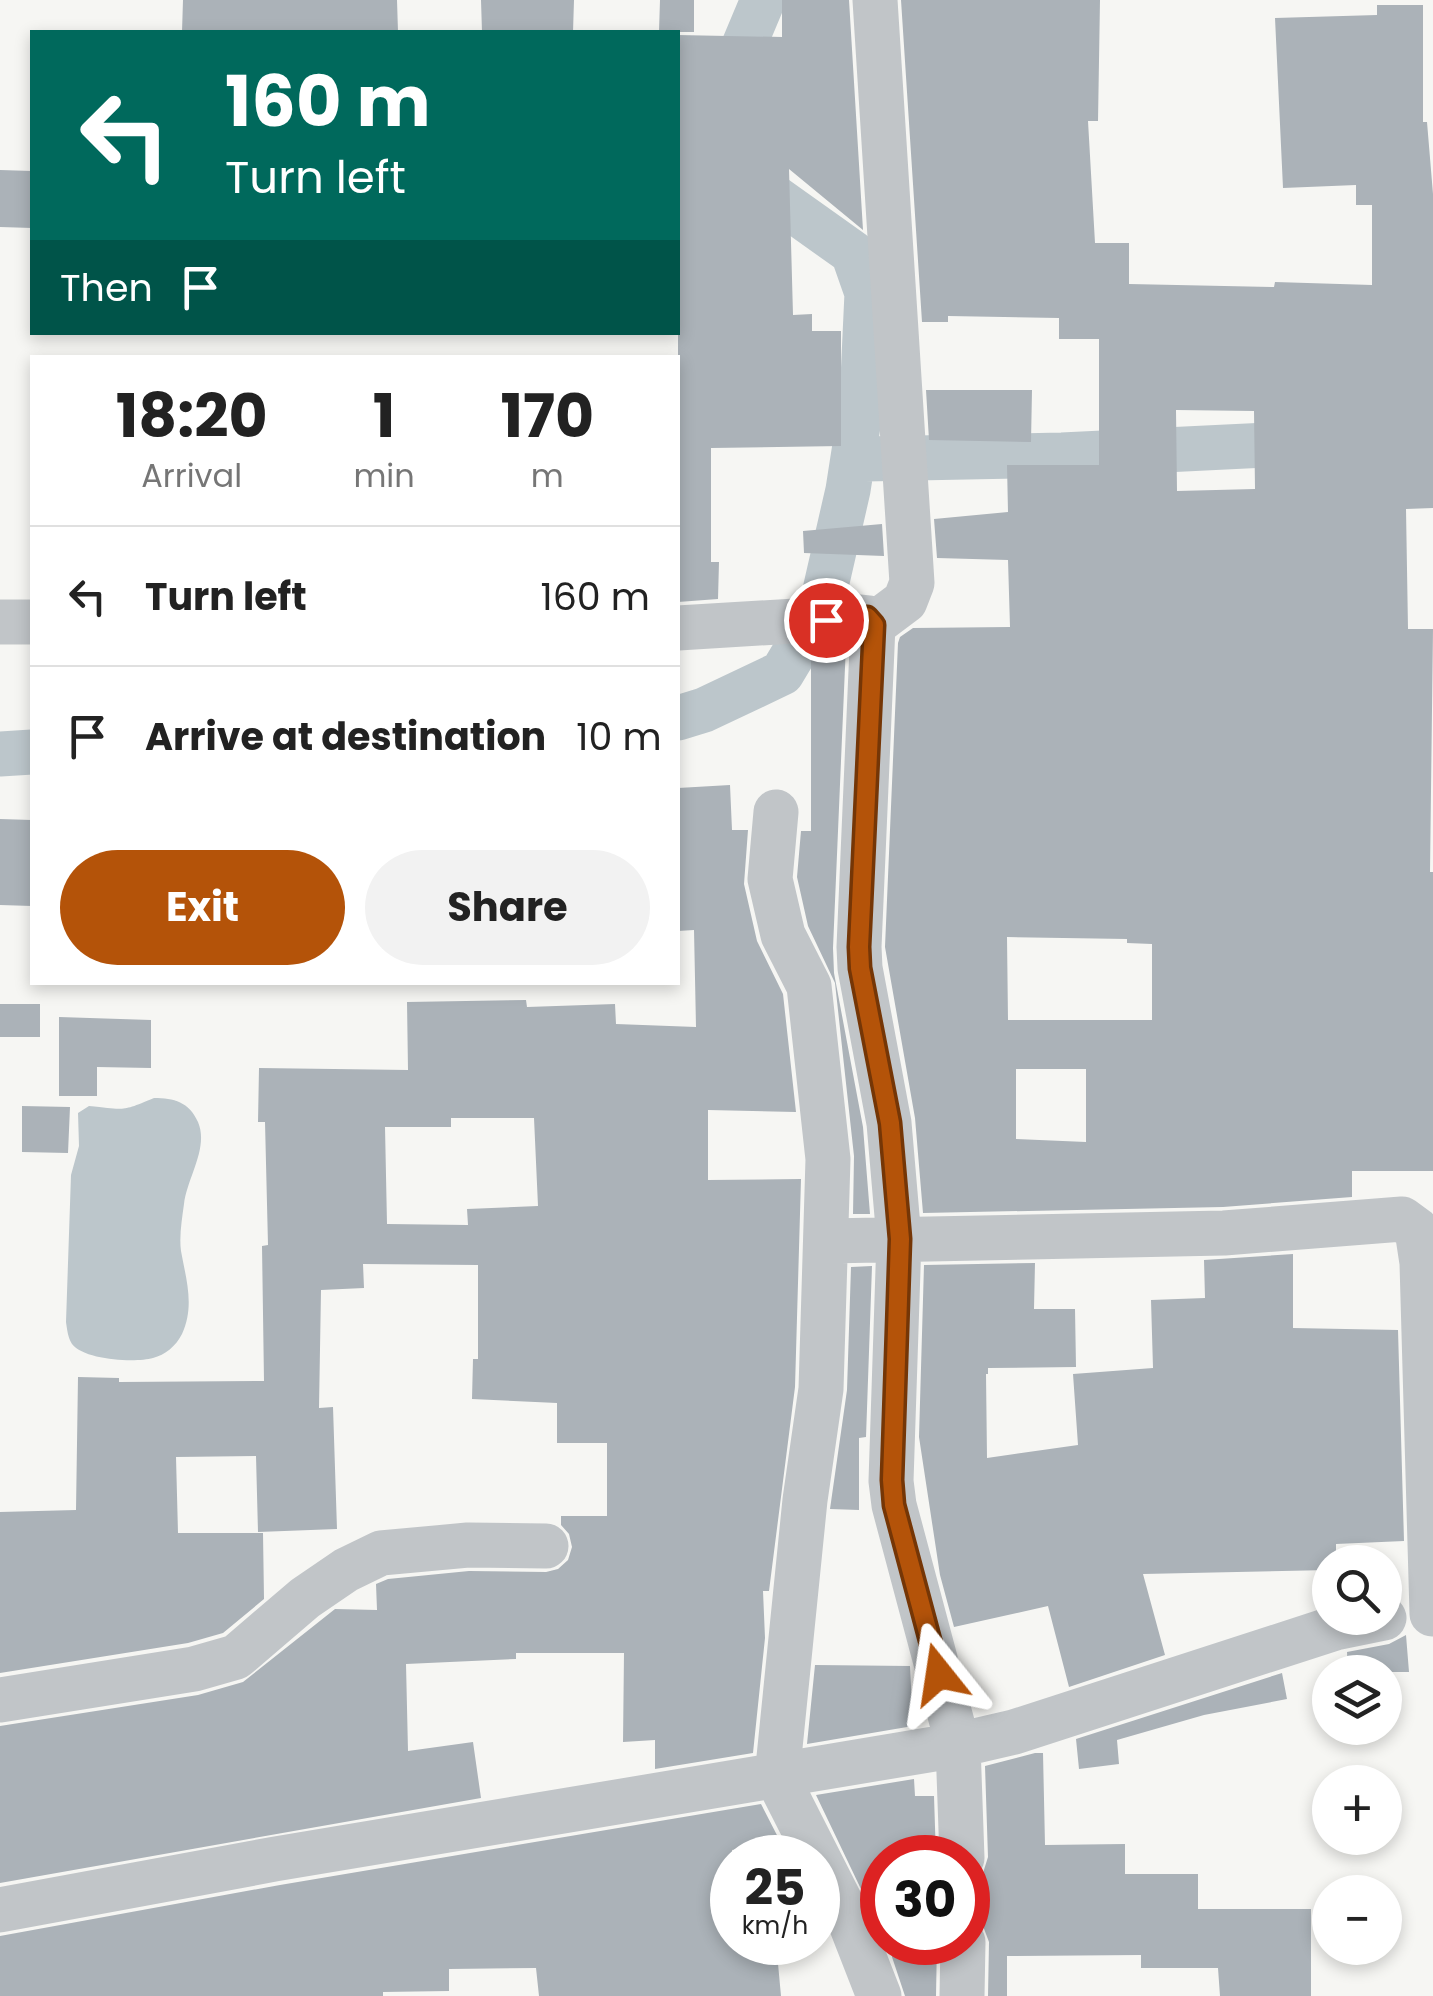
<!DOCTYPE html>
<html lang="en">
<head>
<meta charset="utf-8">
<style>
  body { margin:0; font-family:Poppins,sans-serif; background:#f2f2f2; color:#222; height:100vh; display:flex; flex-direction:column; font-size:38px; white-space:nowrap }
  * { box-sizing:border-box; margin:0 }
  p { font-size:32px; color:#767676 }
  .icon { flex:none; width:55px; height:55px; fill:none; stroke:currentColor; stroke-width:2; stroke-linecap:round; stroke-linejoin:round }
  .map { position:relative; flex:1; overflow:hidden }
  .drawer { position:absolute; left:30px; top:355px; width:650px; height:630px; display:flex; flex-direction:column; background:#fff; border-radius:0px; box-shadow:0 5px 15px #0003 }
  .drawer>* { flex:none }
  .banner { position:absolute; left:30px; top:30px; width:650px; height:305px; border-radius:0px; box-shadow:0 5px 15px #0003; background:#00695c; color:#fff; overflow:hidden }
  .controls { position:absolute; left:1312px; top:1545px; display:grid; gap:20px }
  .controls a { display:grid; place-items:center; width:90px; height:90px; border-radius:50%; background:#fff; box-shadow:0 5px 15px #0003; font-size:50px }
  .speed { position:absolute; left:710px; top:1835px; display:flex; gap:20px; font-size:50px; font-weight:700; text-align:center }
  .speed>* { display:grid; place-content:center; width:130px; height:130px; border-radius:50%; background:#fff; box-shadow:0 5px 15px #0003; line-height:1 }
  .speed small { font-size:25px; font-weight:400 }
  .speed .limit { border:15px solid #d22; background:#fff; color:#111 }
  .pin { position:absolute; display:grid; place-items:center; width:85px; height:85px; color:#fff; margin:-42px; border:5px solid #fff; border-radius:50%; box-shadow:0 2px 10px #0007 }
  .me { position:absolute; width:110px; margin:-55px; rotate:345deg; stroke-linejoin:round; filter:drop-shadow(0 0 8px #0008) }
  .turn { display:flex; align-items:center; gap:35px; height:210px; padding:0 30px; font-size:45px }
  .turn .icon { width:130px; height:130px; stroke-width:2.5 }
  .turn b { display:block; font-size:70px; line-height:85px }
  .then { display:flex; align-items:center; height:95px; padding:0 30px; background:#0003; gap:20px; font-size:38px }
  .eta { display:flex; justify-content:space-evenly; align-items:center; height:170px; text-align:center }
  .eta b { font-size:60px; font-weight:700; line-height:70px }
  .action { display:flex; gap:20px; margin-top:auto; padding:20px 30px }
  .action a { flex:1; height:115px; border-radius:60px; background:#b45309; color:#fff; font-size:40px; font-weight:700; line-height:115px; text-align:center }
  .action a+a { background:#f2f2f2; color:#222 }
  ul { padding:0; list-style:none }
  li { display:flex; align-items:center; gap:30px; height:140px; padding:0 30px; border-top:2px solid #e0e0e0 }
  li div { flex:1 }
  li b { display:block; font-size:38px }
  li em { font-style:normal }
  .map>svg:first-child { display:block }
  .water { fill:#bcc6cb }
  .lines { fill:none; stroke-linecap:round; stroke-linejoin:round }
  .canal { stroke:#bcc6cb; stroke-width:45 }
  .building { fill:#abb2b8; fill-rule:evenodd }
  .minor { stroke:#c1c5c8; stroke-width:45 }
  .route-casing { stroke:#753606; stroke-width:25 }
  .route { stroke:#b45309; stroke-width:18 }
</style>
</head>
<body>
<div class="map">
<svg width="1433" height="1996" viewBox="0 0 1433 1996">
  <rect width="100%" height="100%" fill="#f6f6f3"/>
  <path class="water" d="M154,1098C174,1098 189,1102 198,1122C209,1148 187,1178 184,1204C182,1219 179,1236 181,1251C186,1279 195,1306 182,1334C176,1346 165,1355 153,1358C135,1363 84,1360 72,1344C68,1338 67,1329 66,1322L71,1175L79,1146L78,1113L89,1106C124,1109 119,1113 154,1098Z"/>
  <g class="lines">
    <path class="canal" d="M724,93L763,0
      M865,459L1062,455L1433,437
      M678,718L704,710L782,673L821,608L848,490L862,400L867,293L853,253L749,179L745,171
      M0,754L32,752"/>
  </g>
  <path class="building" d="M183,0H397L398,32H182Z
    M481,0H574L573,32H482Z
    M660,0H694V32H659Z
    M782,0H849L863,230L789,169L793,315L812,314V331H841V446L711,448V562H719L718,599L678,602V35L782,37Z
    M901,0H1100L1098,121H1088L1095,243H1129V284L1274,287L1275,282L1372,285V205H1356V185L1283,188L1275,18L1377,15V5H1423V122H1427L1433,194V508L1406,509L1408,629H1433L1430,872H1433V1171H1352V1197L1223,1207L923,1213L915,1118L885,947L898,643L900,637L913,628L1010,627L1008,560L937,558L934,519L1008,512L1007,465H1099V339H1059V318L948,316V322H922ZM1176,410L1254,411L1255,489L1177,491ZM1007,937L1127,939V943L1152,944V1020H1008ZM1016,1069H1086V1142L1016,1139Z
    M0,170L32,171V228L0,227Z
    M926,390H1032L1031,442L929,440Z
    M882,524L884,556L804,553L803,531Z
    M846,644L833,948L834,973L863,1127L870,1214H853L854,1156L835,983L808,926L797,877L801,831H811V646Z
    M730,785L732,830H748L744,884L757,941L783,994L796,1112L708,1110V1180L801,1179L795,1387L769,1591H763L765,1638L753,1753L655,1769V1740L623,1742L624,1653H516V1659L406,1664L408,1751L473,1742L481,1798L0,1883V1726L198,1695L243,1682L335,1609L377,1610L376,1584L388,1579L469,1571L546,1572L558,1569L568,1560L572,1547L569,1534L561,1525V1516H607V1443H557V1403L472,1399L473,1359H478V1265L363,1264L364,1288L321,1290L319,1408L333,1407L337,1529L258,1532L256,1456L176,1457L178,1533H263L264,1599L223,1633L188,1643L0,1673V1512L76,1510L78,1377L119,1378V1382L264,1381L262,1246L268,1245L265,1122H258L259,1068L408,1070L407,1002L526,1000L527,1007L615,1004L616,1024L696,1027L694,930L678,931V788ZM451,1118H534L538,1206L467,1209L468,1225L387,1224L385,1127H451Z
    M0,819L32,820V906L0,905Z
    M0,1004H40V1037H0Z
    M59,1017L151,1020V1068L97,1067V1096H59Z
    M22,1106L70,1107L68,1153L22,1152Z
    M1293,1254V1328L1398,1330L1404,1541L1336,1544V1562H1330V1570L1143,1574L1165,1655L1069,1687L1048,1606L954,1627L940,1575L919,1437L924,1265L1035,1263L1034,1309H1075L1076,1367L988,1368V1374H986L987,1458L1078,1445L1073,1374L1153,1368L1151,1300L1205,1298L1204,1260Z
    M872,1266L866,1437L859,1438V1510L830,1509L847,1390L851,1267Z
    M1406,1635L1409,1672H1348L1347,1652L1389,1644Z
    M815,1665L910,1666L913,1726L807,1744Z
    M1282,1673L1287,1699L1204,1715L1117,1740L1119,1764L1079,1769L1076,1739Z
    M1035,1753H1043L1045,1845L1125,1844V1874H1198V1909H1311V1996H1220L1218,1968H1141V1955L1007,1956V1996H988L989,1942L983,1926V1873L988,1857L985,1766Z
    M914,1779L915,1796H934L936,1858H882V1933L816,1795Z
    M761,1804L781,1843L732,1850V1942H776L781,1996H539L536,1968L449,1969V1991L383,1992V1996H0V1936L280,1885Z
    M892,1942H937L936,1996H905L892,1957Z"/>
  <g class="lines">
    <path class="minor" d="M0,622H32
      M873,625L905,601L912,583L875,0
      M678,628L861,617L870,618L873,625L859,947L860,968L889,1123L899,1239L891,1481L894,1505L958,1745L962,1858
      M776,812L770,879L783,935L809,986L828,1159L821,1389L805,1500L777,1777L849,1919L879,1996
      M828,1241L1224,1233L1402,1219L1417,1230L1422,1263L1432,1614
      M0,1700L194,1669L236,1657L305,1598L346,1570L381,1553L468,1545L546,1546
      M0,1910L275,1859L958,1745L1014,1732L1335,1628L1384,1618
      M962,1996L963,1942"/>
  </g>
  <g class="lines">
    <defs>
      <path id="route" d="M826,620L867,617L874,625L859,947L860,968L890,1123L900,1239L892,1480L894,1505L939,1674"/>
    </defs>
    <use href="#route" class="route-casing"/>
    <use href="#route" class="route"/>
  </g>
</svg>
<div class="controls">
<a><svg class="icon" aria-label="search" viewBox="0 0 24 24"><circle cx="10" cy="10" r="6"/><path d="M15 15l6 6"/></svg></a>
<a><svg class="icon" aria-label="layers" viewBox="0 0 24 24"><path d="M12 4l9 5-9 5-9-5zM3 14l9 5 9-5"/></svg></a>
<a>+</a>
<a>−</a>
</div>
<div class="speed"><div>25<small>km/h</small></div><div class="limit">30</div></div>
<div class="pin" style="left:826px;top:620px;background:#d93025"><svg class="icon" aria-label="arrive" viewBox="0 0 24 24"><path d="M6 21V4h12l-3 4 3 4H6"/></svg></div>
<svg class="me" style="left:939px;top:1674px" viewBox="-20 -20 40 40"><path d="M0-17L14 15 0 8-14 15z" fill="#b45309" stroke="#fff" stroke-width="4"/></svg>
<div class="banner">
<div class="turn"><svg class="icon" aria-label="left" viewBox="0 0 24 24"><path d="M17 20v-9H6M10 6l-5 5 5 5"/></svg><div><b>160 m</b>Turn left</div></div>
<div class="then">Then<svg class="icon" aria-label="arrive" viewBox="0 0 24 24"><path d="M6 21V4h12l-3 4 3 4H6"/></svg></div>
</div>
<section class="drawer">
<div class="eta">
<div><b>18:20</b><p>Arrival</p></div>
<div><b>1</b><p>min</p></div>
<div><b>170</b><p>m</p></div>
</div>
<ul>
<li><svg class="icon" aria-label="left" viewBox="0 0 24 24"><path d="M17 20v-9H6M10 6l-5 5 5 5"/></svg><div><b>Turn left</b></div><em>160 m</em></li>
<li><svg class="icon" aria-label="arrive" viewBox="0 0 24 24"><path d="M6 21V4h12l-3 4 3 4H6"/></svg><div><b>Arrive at destination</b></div><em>10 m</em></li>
</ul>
<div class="action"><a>Exit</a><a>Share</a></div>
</section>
</div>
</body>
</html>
